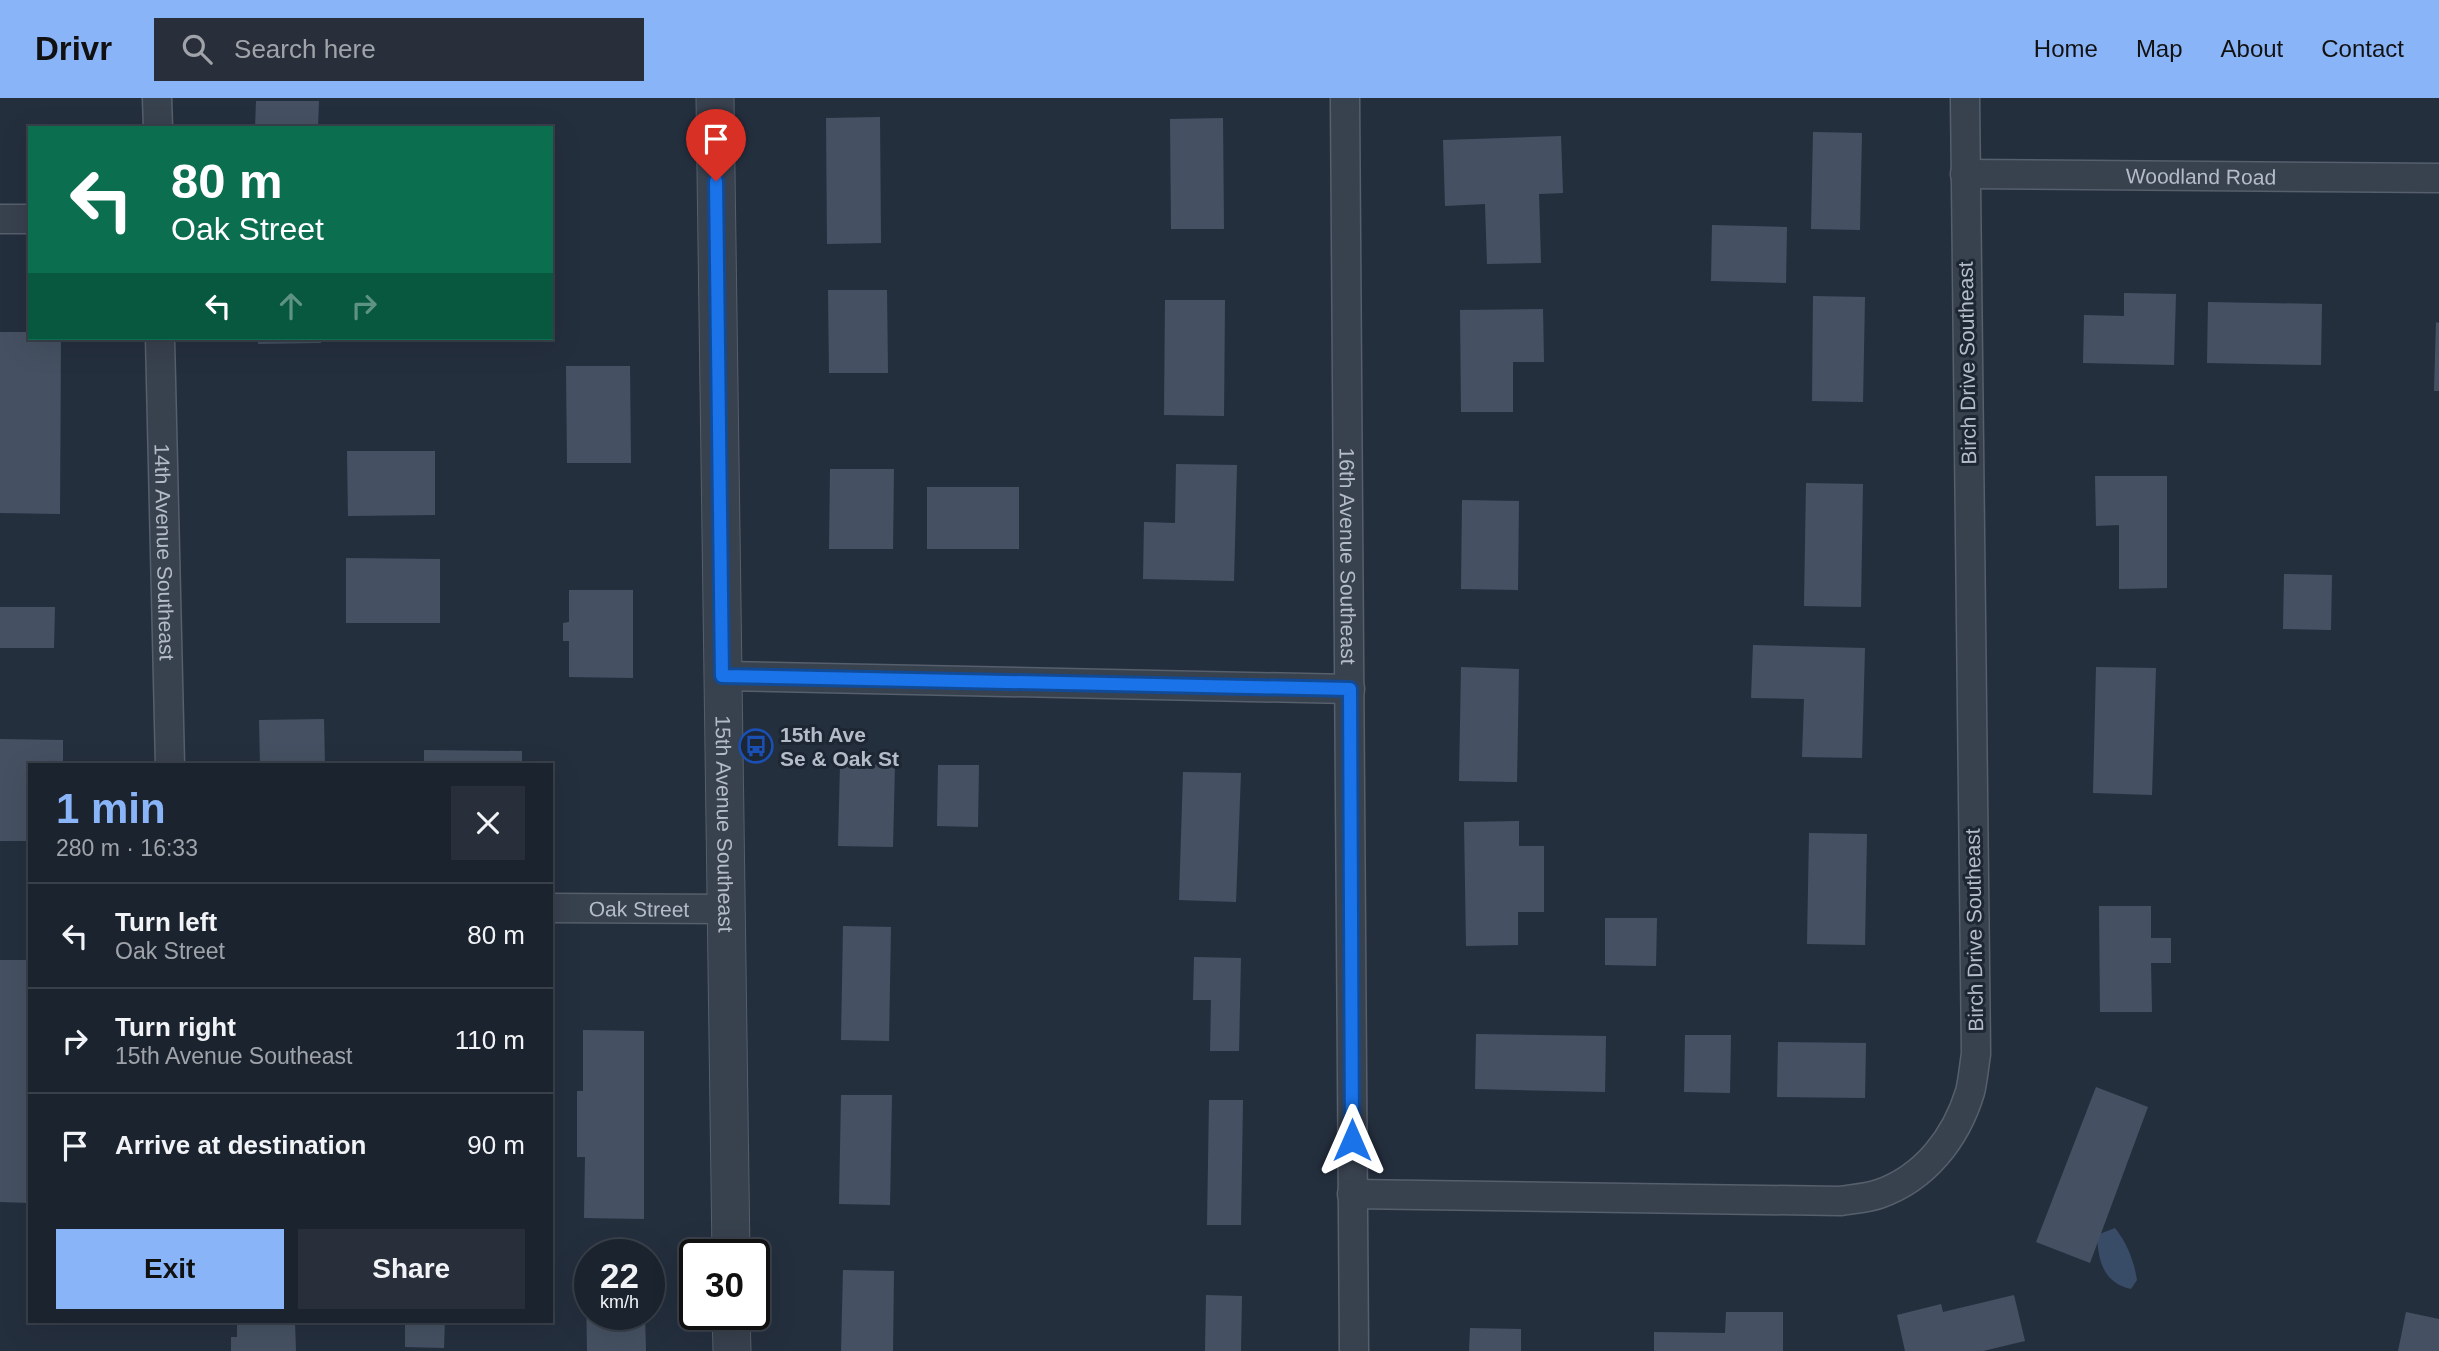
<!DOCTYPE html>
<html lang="en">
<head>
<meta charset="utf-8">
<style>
  body { margin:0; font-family:Arial,sans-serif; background:#282f3a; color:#f1f3f6; height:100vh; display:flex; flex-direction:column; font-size:26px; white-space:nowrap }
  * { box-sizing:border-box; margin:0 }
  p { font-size:23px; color:#a0a4aa }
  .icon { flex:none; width:38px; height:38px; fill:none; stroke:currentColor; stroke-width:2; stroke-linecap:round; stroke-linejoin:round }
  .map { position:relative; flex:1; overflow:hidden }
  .drawer { position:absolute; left:28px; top:665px; width:525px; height:560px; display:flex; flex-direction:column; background:#1b232e; border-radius:0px; box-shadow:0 7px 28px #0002,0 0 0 2px #39404a }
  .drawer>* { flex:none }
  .banner { position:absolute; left:28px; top:28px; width:525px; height:214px; border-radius:0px; box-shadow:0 7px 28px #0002,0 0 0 2px #39404a; background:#0b6e4f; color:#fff; overflow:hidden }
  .speed { position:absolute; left:574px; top:1141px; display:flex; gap:14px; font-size:35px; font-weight:700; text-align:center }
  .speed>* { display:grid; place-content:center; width:91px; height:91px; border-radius:50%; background:#1b232e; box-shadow:0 7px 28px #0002,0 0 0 2px #39404a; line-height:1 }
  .speed small { font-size:18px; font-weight:400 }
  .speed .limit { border:4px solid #111; border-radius:10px; background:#fff; color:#111 }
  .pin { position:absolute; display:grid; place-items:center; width:60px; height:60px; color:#fff; margin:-72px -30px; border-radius:50% 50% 50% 0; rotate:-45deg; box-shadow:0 0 7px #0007 }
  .pin .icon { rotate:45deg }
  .me { position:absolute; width:77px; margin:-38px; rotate:0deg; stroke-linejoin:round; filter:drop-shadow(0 0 5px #0008) }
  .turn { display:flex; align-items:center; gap:24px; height:147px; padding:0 28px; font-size:32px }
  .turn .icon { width:91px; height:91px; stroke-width:2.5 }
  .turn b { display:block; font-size:49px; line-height:60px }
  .lanes { display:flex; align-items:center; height:66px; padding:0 28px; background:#0003; justify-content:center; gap:35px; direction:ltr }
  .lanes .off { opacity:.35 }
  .round { display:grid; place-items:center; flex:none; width:74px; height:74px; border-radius:0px; background:#282f3a }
  .headline { display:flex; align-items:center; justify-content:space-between; height:119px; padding:0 28px }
  h1 { font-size:42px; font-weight:700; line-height:52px; color:#8ab4f8 }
  .cta { display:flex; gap:14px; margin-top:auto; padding:14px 28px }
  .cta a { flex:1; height:80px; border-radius:0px; background:#8ab4f8; color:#111; font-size:28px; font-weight:700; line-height:80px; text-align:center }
  .cta a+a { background:#282f3a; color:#f1f3f6 }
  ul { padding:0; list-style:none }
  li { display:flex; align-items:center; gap:21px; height:105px; padding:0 28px; border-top:2px solid #39404a }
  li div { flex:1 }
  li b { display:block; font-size:26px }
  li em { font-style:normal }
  header { display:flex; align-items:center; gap:42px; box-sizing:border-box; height:98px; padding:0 35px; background:#8ab4f8; color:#111 }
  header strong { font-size:33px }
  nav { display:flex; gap:38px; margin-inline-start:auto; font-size:24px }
  .search { width:490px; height:63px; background:#282f3a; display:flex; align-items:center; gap:18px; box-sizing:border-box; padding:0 24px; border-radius:0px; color:#a0a4aa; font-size:26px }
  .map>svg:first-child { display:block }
  .water { fill:#394c67 }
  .building { fill:#455162 }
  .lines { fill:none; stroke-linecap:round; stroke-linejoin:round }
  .minor-casing { stroke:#565f6c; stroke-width:31 }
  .tertiary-casing { stroke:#565f6c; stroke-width:39 }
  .minor { stroke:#38414e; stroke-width:28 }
  .tertiary { stroke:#38414e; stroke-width:37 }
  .route-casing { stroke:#114b97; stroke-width:18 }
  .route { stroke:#1a73e8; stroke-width:12 }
  .labels { text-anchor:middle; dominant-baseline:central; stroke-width:6; stroke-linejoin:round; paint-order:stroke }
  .street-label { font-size:21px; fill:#b4bcc9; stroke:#1d2633 }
  .poi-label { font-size:21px; font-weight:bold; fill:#b4bcc9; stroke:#1d2633; text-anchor:start }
</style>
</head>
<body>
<header>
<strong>Drivr</strong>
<div class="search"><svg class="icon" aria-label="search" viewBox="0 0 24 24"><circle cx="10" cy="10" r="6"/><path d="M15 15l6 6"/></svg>Search here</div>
<nav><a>Home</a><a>Map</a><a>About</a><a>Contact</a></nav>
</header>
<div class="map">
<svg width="2439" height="1253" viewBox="0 0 2439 1253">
  <rect width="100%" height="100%" fill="#242f3e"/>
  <path class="water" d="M2115,1130C2127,1145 2134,1163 2137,1182L2131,1191C2103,1185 2098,1162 2097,1137Z"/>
  <path class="building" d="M256,3H319L318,30H255Z
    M880,19L881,145L827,146L826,20Z
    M1223,20L1224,131H1171L1170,21Z
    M1813,34L1862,35L1860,132L1811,131Z
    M1561,38L1563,95L1539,96L1541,165L1487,166L1485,106L1445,108L1443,42Z
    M1712,127L1787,129L1786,185L1711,183Z
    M828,192H887L888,275H829Z
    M2124,195L2176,196L2174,267L2083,265L2084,217L2124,218Z
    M1813,198L1865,199L1863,304L1812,303Z
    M1165,202H1225L1224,318L1164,317Z
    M2208,204L2322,206L2321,267L2207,265Z
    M1543,211L1544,264H1513V314H1461L1460,212Z
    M2436,224L2439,225V293H2434Z
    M0,234H30V240H61L60,416L0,415Z
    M258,240H321V245L258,246Z
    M566,268H630L631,365H567Z
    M347,353H435V417L348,418Z
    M1176,366L1237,367L1234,483L1143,481L1144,424L1175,425Z
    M830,371H894L893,451H829Z
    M2095,378H2167V490L2119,491V427L2096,428Z
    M1806,385L1863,386L1861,509L1804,508Z
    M927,389H1019V451H927Z
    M1462,402L1519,403L1518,492L1461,491Z
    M346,460L440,461V525H346Z
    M2284,476L2332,477L2331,532L2283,531Z
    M569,492H633V580L569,579V543H563V525L569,524Z
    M0,509H55L54,550H0Z
    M1753,547L1865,550L1862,660L1802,659L1804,601L1751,600Z
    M1461,569L1519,571L1517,684L1459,683Z
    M2096,569L2156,570L2152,697L2093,695Z
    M324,621L325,667H260L259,622Z
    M0,641L63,642V667H30V743H0Z
    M424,652L522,653V667H424Z
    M840,666L895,667L893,749L838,748Z
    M938,667H979L978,729L937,728Z
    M1183,674L1241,675L1236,804L1179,802Z
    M1519,723V748H1544V814H1518V847L1466,848L1464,724Z
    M1809,735L1867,736L1865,847L1807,846Z
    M2099,808H2151V840H2171V865H2151L2152,914H2100Z
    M1605,820H1657L1656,868L1605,867Z
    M843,828L891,829L889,943L841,942Z
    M1194,859L1241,860L1239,953H1210L1211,902H1193Z
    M0,862H30V1105L0,1104Z
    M583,932L644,933V1121L584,1120L585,1059H577V993H583Z
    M1476,936L1606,938L1605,994L1475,991Z
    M1685,937H1731L1730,995L1684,994Z
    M1778,944L1866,945L1865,1000L1777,999Z
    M2096,989L2148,1009L2090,1165L2036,1144Z
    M841,997H892L890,1107L839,1106Z
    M1209,1002H1243L1241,1127H1207Z
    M843,1172L894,1173L893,1253H841Z
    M586,1197H590V1216H645L646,1253H587Z
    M1206,1197L1242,1198L1241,1253H1205Z
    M2014,1197L2025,1243L1983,1253H1905L1897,1217L1941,1206L1943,1214Z
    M1726,1214H1783V1253H1654V1234L1725,1235Z
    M2406,1214L2439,1221V1253H2398Z
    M237,1223H295L296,1253H231V1239H237Z
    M405,1223H445L444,1250L405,1249Z
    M1470,1230L1521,1231V1253H1469Z"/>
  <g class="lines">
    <defs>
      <g id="minor">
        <path d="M157,0L158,30"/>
        <path id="s1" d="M1345,0L1354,1253"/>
        <path id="s2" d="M1965,76L2439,80"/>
        <path d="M0,121H30"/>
        <path id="s3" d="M160,240L170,667"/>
        <path d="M722,578L1350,591"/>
        <path id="s4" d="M551,810L726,811"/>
        <path d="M1352,1096L1841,1103C1853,1101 1867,1100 1879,1096C1925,1080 1956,1040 1970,994C1973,982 1974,968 1976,956L1965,0"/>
      </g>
      <g id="tertiary">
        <path id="s5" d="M715,0L731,1157"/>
        <path d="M731,1216L732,1253"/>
      </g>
    </defs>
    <use href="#minor" class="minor-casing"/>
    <use href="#tertiary" class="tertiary-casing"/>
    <use href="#minor" class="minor"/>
    <use href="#tertiary" class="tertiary"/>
  </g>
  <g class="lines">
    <defs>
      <path id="route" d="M716,83L722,578L1350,591L1352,1042"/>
    </defs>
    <use href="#route" class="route-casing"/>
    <use href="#route" class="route"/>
  </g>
  <defs>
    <symbol id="bus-ring" viewBox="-11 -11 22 22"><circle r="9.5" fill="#1d2633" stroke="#1a4fb4" stroke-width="1.5"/><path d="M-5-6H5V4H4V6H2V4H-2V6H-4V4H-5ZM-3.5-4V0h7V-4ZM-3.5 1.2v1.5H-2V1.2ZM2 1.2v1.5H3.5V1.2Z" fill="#1a4fb4"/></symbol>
  </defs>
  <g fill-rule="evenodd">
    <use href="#bus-ring" x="737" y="629" width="38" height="38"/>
  </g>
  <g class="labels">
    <g class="street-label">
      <text stroke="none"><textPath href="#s2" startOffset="236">Woodland Road</textPath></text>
      <text transform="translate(1967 265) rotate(-91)">Birch Drive Southeast</text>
      <text stroke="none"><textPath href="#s3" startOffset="214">14th Avenue Southeast</textPath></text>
      <text stroke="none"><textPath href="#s1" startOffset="458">16th Avenue Southeast</textPath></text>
      <text stroke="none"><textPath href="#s5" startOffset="726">15th Avenue Southeast</textPath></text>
      <text stroke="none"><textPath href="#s4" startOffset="88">Oak Street</textPath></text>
      <text transform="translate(1974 832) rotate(-91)">Birch Drive Southeast</text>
    </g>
    <g class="poi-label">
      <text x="780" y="636">15th Ave<tspan x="780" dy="24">Se &amp; Oak St</tspan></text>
    </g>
  </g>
</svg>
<div class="speed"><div>22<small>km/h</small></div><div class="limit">30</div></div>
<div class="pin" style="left:716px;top:83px;background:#d93025"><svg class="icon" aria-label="arrive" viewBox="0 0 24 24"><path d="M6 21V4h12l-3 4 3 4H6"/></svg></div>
<svg class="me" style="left:1352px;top:1042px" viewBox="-20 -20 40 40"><path d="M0-17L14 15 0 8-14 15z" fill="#1a73e8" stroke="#fff" stroke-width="4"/></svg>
<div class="banner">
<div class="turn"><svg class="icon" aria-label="left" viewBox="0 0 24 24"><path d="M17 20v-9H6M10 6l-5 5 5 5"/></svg><div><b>80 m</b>Oak Street</div></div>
<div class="lanes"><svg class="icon" aria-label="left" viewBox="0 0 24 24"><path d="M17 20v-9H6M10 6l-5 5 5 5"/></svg><svg class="icon off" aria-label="ahead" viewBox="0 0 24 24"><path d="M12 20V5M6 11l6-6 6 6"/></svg><svg class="icon off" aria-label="right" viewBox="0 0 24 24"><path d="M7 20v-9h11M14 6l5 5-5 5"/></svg></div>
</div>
<section class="drawer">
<div class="headline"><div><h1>1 min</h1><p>280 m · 16:33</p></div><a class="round"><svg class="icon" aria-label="close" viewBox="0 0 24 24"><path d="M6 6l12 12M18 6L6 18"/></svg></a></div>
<ul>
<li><svg class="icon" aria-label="left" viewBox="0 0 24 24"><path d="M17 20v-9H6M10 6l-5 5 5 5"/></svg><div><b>Turn left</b><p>Oak Street</p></div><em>80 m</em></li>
<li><svg class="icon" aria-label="right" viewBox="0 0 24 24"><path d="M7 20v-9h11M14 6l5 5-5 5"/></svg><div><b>Turn right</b><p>15th Avenue Southeast</p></div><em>110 m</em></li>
<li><svg class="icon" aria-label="arrive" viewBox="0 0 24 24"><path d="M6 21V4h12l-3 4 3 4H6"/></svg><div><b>Arrive at destination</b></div><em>90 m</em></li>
</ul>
<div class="cta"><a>Exit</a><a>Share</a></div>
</section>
</div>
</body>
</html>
